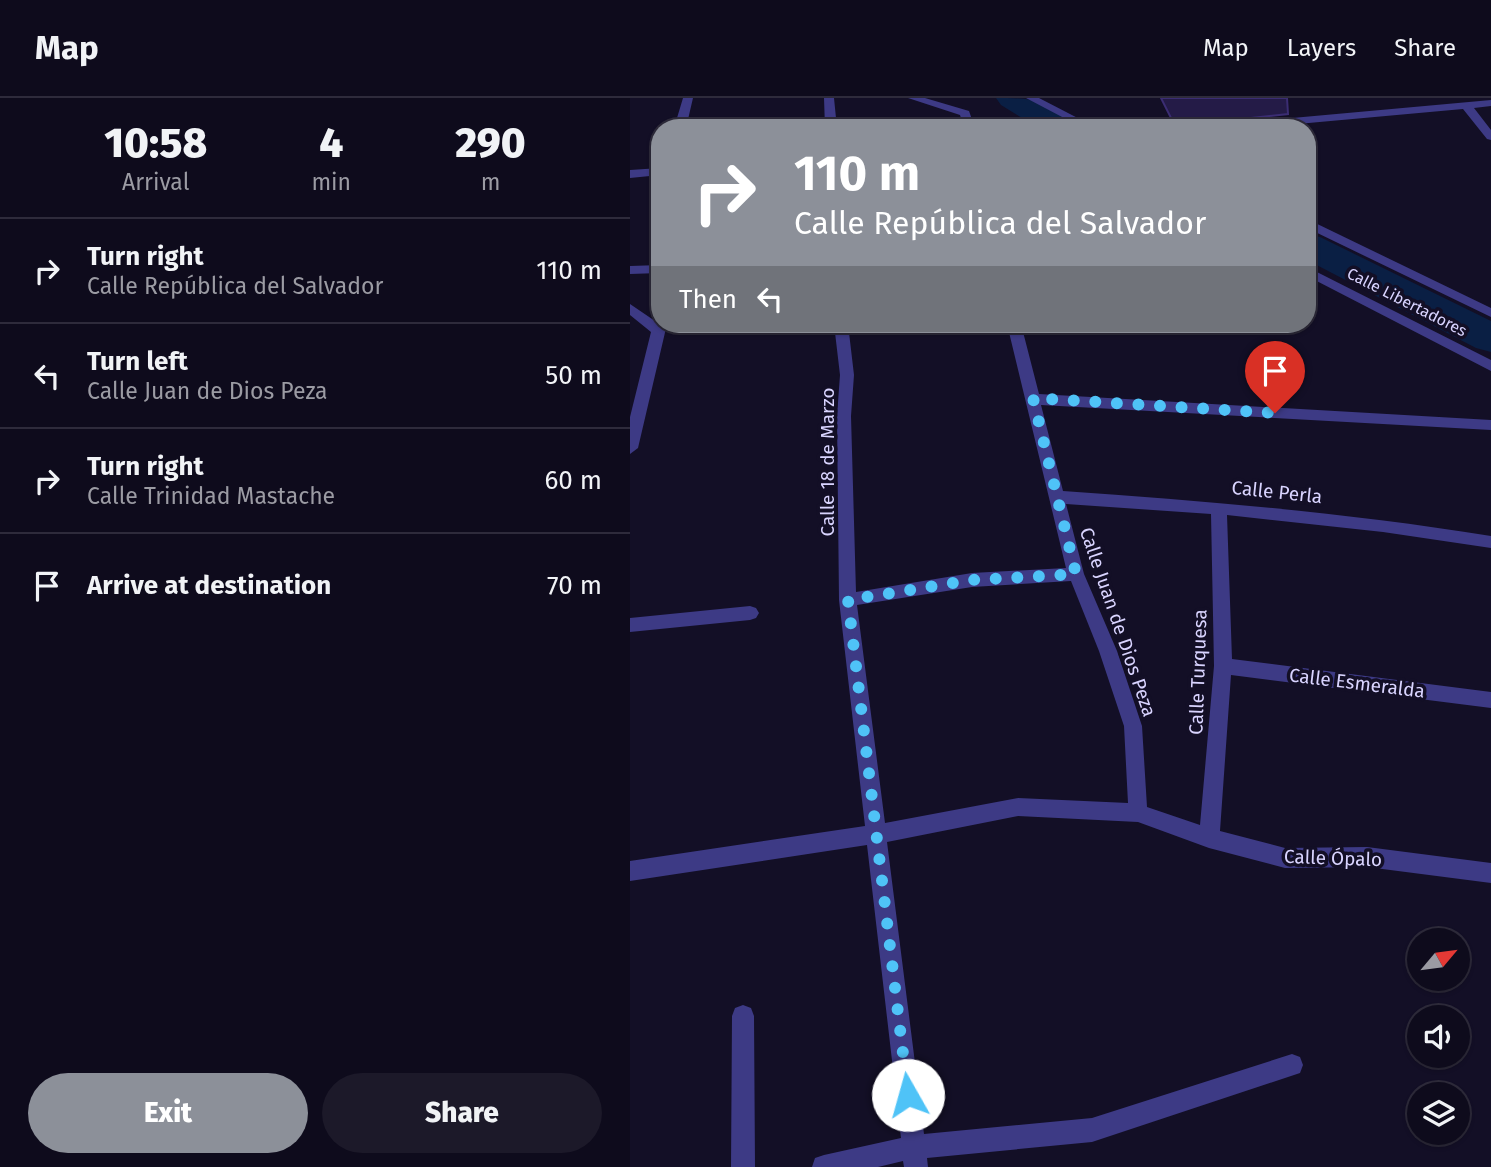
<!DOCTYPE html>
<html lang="en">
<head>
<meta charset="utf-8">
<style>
  body { margin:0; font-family:"Fira Sans",sans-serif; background:#1c1929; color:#f1f3f6; height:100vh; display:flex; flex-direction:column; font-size:26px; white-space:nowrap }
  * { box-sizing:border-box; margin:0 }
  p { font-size:23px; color:#9b9ba3 }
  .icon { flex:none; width:38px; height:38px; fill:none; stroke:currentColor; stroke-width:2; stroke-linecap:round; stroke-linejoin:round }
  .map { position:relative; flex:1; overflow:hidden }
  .drawer { display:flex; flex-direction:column; background:#0e0b1c; width:630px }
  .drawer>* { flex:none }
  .top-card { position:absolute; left:21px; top:21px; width:665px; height:214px; border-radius:28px; box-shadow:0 2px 5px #0004,0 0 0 2px #2e2b3b; background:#8c9099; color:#fff; overflow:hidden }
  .needle { width:46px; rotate:61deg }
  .controls { position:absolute; left:777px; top:830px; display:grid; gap:14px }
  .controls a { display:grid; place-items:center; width:63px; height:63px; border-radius:50%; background:#0e0b1c; box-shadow:0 2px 5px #0004,0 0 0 2px #2e2b3b; font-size:35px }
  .pin { position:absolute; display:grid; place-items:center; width:60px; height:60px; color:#fff; margin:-72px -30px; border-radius:50% 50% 50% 0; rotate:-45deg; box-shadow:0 0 7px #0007 }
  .pin .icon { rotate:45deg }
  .me { position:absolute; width:77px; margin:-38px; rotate:353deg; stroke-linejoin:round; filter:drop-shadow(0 0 5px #0008) }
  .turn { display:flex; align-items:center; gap:24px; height:147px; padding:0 28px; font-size:32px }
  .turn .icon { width:91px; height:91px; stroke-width:2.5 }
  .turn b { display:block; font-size:49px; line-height:60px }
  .then { display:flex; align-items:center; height:66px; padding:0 28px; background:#0003; gap:14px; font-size:26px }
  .eta { display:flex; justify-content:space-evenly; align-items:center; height:119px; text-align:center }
  .eta b { font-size:42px; font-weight:800; line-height:49px }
  .button { display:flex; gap:14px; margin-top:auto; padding:14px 28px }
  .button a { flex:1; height:80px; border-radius:42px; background:#8c9099; color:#fff; font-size:28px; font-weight:800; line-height:80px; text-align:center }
  .button a+a { background:#1c1929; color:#f1f3f6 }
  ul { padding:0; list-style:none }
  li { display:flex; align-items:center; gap:21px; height:105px; padding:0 28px; border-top:2px solid #2e2b3b }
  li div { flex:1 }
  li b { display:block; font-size:26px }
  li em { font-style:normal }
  header { display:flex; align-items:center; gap:42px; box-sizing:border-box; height:98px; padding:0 35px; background:#0e0b1c; border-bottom:2px solid #2e2b3b }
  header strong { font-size:33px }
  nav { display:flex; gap:38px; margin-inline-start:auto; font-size:24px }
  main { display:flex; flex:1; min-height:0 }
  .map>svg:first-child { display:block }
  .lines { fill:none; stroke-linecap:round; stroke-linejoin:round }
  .river { fill:#0a1f44; fill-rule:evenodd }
  .building { fill:#241b47; stroke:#3b2d73; stroke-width:2 }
  .street { fill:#3d3a85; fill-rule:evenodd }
  .route { stroke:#4fc3f7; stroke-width:12; stroke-dasharray:0 21.6 }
  .labels { text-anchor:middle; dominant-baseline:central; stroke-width:7; stroke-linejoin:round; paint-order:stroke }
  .far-street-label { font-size:16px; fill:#d9d4ff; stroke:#130f26 }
  .street-label { font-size:19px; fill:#d9d4ff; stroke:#130f26 }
</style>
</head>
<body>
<header>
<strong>Map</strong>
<nav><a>Map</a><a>Layers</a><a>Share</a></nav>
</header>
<main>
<section class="drawer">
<div class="eta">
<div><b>10:58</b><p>Arrival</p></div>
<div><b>4</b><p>min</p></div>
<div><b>290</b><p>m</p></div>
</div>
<ul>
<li><svg class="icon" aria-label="right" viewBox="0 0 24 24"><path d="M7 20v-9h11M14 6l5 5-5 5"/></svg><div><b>Turn right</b><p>Calle República del Salvador</p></div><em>110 m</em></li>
<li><svg class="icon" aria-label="left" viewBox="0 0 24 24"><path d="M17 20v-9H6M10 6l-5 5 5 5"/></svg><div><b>Turn left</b><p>Calle Juan de Dios Peza</p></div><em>50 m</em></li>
<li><svg class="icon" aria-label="right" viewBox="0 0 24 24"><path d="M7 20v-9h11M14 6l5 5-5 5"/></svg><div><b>Turn right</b><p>Calle Trinidad Mastache</p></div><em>60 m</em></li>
<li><svg class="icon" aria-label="arrive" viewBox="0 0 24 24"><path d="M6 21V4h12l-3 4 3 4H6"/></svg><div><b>Arrive at destination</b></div><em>70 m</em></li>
</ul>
<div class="button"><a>Exit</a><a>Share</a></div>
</section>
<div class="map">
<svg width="861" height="1069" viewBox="0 0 861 1069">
  <rect width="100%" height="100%" fill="#130f26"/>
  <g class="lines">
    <path class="river" d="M366,0C393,0 423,0 441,25L437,30H408L371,7Z
      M677,136L690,139L861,223V254L846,250L677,162Z"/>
  </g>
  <path class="building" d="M531,0H657L658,16L545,28Z"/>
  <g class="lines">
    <path class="street" d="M53,0H63L56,30H44Z
      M194,0H204L207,30H195Z
      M278,0H295L339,13L345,30H334L330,17Z
      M396,0H409L467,30H453Z
      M861,2V8L844,10L861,32V42L857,41L833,11L624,30H579L584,27Z
      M30,70V77L0,80V72Z
      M677,121L861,210V219L677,130Z
      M30,167V175L0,176V168Z
      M677,169L861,262V273L677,178Z
      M0,206L25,223L30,222V226H37L8,350L0,356V319L21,234L0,217Z
      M204,226H218L224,277L221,318L226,494L342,475L436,470L377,226H391L409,296L861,322V332L411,307L433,393C577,403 719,415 861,438V450L753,434L597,417L602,561L861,594V610L601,577L590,733L655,750L737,749L861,765V785L737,769L655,770L579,750L508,724L388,718L257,744L294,1036L462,1020L662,956L670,959L673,967L670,975L462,1044L297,1060L298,1069H274L273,1063L248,1069H182L185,1060L194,1057L271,1040L237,747L0,783V763L235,728L209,502L207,318L210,277ZM436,406L581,416L584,568L570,727L517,709L512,628L487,553L454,476ZM441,483L469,553L494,628L498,705L388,700L255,725L227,507L342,489Z
      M120,508L126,510L129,515L126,520L120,522L0,534V520Z
      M113,907L121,910L124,918L125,1069H101L102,918L105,910Z"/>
  </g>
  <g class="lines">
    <path class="route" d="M278,997L218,502L342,482L446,476L403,300L645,315"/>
  </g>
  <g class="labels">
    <g class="far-street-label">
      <text transform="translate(777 204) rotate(27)">Calle Libertadores</text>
    </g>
    <g class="street-label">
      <text transform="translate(197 364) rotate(-90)">Calle 18 de Marzo</text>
      <text transform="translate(647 394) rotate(6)">Calle Perla</text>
      <text transform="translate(488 524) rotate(71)">Calle Juan de Dios Peza</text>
      <text transform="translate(568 574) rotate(-88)">Calle Turquesa</text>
      <text transform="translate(727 585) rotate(7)">Calle Esmeralda</text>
      <text transform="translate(703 760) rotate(2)">Calle Ópalo</text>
    </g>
  </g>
</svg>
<div class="controls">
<a><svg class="needle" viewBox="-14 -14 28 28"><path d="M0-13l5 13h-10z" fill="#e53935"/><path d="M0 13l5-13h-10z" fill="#9b9ba3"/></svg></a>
<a><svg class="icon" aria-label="sound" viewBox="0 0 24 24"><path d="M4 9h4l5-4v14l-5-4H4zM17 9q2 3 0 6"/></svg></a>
<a><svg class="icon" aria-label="layers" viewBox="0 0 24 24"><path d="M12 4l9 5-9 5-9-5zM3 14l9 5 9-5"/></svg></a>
</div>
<div class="pin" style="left:645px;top:315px;background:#d93025"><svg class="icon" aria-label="arrive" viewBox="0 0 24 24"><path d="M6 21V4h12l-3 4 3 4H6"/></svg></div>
<svg class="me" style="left:278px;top:997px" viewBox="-20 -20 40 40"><circle r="19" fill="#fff"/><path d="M0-13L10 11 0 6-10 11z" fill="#4fc3f7"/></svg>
<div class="top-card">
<div class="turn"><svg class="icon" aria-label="right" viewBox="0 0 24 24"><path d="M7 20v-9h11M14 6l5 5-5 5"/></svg><div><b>110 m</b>Calle República del Salvador</div></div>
<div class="then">Then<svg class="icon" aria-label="left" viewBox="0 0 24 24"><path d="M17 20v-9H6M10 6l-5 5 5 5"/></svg></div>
</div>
</div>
</main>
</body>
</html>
